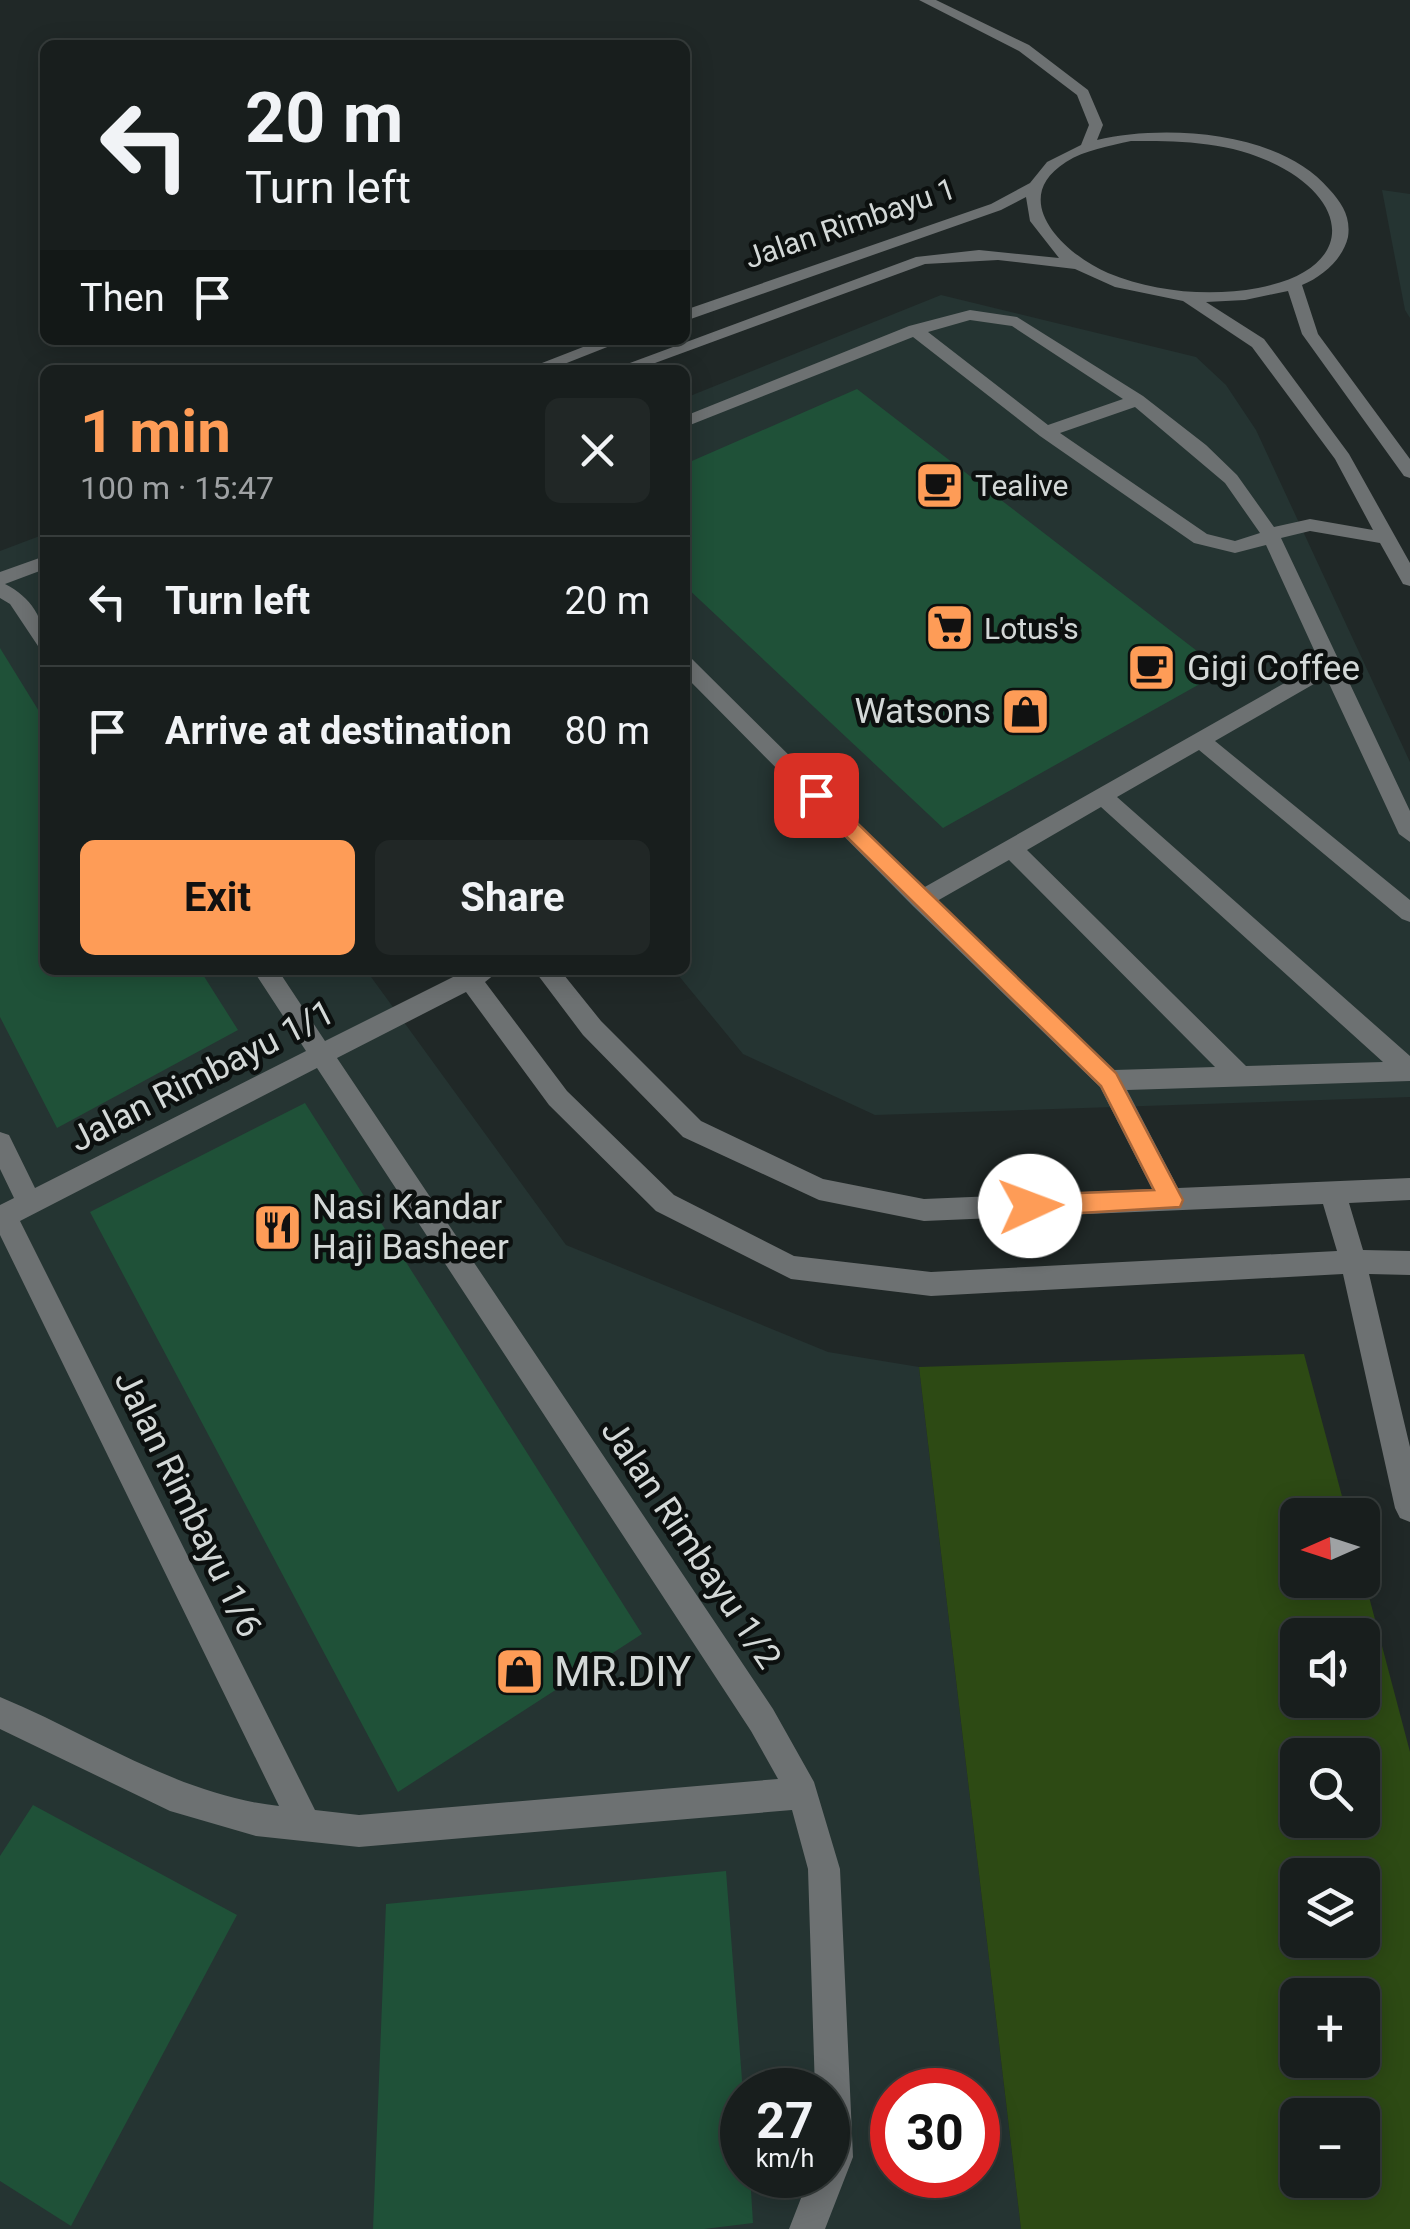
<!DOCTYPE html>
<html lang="en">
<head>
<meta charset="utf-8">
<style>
  body { margin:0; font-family:Roboto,sans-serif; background:#212726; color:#f1f3f6; height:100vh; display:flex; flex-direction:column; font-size:38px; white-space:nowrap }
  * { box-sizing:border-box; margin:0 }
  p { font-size:32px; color:#9fa2a4 }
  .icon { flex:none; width:55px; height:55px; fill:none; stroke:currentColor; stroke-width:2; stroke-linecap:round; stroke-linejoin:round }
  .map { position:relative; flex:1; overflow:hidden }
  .panel { position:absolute; left:40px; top:365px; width:650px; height:610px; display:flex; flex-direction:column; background:#181e1d; border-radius:15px; box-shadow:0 5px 25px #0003,0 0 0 2px #363c3b }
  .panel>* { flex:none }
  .banner { position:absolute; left:40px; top:40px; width:650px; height:305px; border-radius:15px; box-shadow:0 5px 25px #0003,0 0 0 2px #363c3b; background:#181e1d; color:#f1f3f6; overflow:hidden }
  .needle { width:65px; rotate:267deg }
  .buttons { position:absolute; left:1280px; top:1498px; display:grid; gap:20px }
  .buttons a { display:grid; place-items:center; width:100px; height:100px; border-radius:15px; background:#181e1d; box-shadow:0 5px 25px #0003,0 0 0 2px #363c3b; font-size:50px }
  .speed { position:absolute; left:720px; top:2068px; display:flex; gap:20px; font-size:50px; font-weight:700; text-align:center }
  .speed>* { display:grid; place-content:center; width:130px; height:130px; border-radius:50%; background:#181e1d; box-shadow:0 5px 25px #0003,0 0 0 2px #363c3b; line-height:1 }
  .speed small { font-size:25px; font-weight:400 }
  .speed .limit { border:15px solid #d22; background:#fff; color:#111 }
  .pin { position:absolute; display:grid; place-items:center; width:85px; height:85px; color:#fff; margin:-42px; border-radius:20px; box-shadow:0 5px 15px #0006 }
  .me { position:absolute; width:110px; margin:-55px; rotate:88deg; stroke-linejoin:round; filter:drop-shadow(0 0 8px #0008) }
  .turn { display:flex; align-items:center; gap:35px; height:210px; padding:0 40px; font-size:45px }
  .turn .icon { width:130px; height:130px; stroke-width:2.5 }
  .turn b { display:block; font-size:70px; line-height:85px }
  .then { display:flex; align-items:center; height:95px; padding:0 40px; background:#0003; gap:20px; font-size:38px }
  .round { display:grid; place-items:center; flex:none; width:105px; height:105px; border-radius:15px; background:#212726 }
  .summary { display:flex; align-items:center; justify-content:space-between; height:170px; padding:0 40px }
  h1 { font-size:60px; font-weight:700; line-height:75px; color:#fe9c57 }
  .action { display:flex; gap:20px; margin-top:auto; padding:20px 40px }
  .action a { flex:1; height:115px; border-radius:15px; background:#fe9c57; color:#111; font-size:40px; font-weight:700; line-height:115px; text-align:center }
  .action a+a { background:#212726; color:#f1f3f6 }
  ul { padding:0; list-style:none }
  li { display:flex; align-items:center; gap:30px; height:130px; padding:0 40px; border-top:2px solid #363c3b }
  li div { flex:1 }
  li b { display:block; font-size:38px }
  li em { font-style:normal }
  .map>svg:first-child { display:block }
  .built { fill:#253432; fill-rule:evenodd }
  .green { fill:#2d4a14; fill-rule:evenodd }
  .building { fill:#1f5138 }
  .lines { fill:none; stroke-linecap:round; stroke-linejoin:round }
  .minor { fill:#6d7172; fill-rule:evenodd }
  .route { fill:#fe9c57; stroke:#a56539; stroke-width:2.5 }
  .labels { text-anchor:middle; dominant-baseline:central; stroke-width:9; stroke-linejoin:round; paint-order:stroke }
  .far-street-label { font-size:30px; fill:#d3d8d7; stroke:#0c100f }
  .far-poi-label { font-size:30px; fill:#d3d8d7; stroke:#0c100f; text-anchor:start }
  .poi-label { font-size:35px; fill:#d3d8d7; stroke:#0c100f; text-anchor:start }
  .street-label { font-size:35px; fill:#d3d8d7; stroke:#0c100f }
  .near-poi-label { font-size:42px; fill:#d3d8d7; stroke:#0c100f; text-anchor:start }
</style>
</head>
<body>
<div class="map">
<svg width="1410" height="2229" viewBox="0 0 1410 2229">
  <rect width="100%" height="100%" fill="#202827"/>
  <path class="built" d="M1382,190L1410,194V318L1405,310Z
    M941,295L1196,357L1226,385L1256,430L1410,762V1097L875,1115L743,1054L674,970H685V398Z
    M45,534V970H366L566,1245L828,1352L919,1367L1021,2229H0V551ZM742,2090H828V2175H742ZM892,2090H978V2175H892Z"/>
  <path class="green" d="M1304,1354L1347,1515H1298V1580H1362L1363,1574L1410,1752V2229H1021L919,1367ZM1362,1635V1700H1298V1635ZM1362,1755V1820H1298V1755ZM1298,1875H1362V1940H1298ZM1362,1995V2060H1298V1995ZM1362,2115V2180H1298V2115Z"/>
  <path class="building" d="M857,389L1223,671L943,828L685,586V464Z
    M0,648L45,721V970H200L238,1030L57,1128L0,1017Z
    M305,1103L642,1634L398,1792L90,1212Z
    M33,1805L237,1915L71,2226L0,2181V1856Z
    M726,1871L742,2080V2175H750L753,2223L704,2229H373L386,1904Z"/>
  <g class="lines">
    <path class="minor" d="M919,0H936L1029,45L1088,90L1103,125L1097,140C1165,124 1280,131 1329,189C1342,203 1351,217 1348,237C1343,259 1322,277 1302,285L1318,334L1410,459V478L1404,476L1302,334L1288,291L1245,300L1206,302L1264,339L1349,454L1410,563V586L1403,584L1380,543L1310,531L1281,538L1410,811V842L1399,834L1326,677L1215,741L1410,900V922L1402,919L1199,750L1117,797L1410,1056V1081L1127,1090L1178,1188L1410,1178V1200L1349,1203L1363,1250L1410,1251V1275L1369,1274L1410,1447V1522L1400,1518L1395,1508L1343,1274L931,1296L791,1279L656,1211L549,1105L466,992L337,1058L773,1709L814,1782L840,1869L853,2157L825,2229H789L810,2175H828V2090H815L808,1869L792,1810L359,1847L256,1836L170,1811L0,1729V1697C92,1735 178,1795 279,1806L0,1235V1205L14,1198L0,1169V1132L9,1135L35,1188L306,1051L253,970H278L325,1041L455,976L451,970H500L485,982L567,1091L674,1195L794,1256L931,1272L1337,1251L1323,1204L924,1221L819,1200L683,1137L583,1035L534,970H560L601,1021L701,1121L823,1179L924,1199L1152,1189L1100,1087L913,906L685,676V657L692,659L923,888L1320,663L1266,545L1235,553L1194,543L1040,436L913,337L685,427V416L909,326L970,310L1017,317L1143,396L1206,445L1237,475L1274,527L1310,519L1373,530L1335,459L1252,347L1183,301L1115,287L1075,269L998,260L925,264L636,370H611L916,257L979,250L1059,258L1030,221L1026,197L1001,210L685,321V310L991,204L1030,183L1047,162L1081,145L1089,125L1077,95L1019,51ZM1131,141C1176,141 1223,141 1266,160C1352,197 1359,269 1258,288C1209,297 1154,292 1108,273C1066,255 1006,200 1066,162C1085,150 1109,146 1131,141ZM970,320L1012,326L1123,399L1048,425L928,332ZM1135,407L1225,483L1260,533L1235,541L1207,534L1060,433ZM1101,807L1383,1062L1246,1066L1027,850ZM1009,860L1215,1067L1114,1070L937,901ZM317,1068L751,1731L778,1779L359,1815L315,1810L20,1221Z
      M601,340H625L549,370H524Z
      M45,556V569L5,584C31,597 45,619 45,648L38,646L10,604L0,598V572Z"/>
  </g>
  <path class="route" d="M816,788L823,790L1116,1073L1183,1200L1180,1207L1030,1216L1022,1213L1018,1206L1022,1198L1030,1195L1154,1190L1101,1086L809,800L806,795Z"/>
  <defs>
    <symbol id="cafe-square" viewBox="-11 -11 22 22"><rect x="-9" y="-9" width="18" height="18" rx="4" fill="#fe9c57" stroke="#0c100f"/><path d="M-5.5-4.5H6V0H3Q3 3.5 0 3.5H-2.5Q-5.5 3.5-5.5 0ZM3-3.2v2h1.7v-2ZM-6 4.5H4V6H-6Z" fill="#111"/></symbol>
    <symbol id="supermarket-square" viewBox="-11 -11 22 22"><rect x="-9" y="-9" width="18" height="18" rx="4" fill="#fe9c57" stroke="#0c100f"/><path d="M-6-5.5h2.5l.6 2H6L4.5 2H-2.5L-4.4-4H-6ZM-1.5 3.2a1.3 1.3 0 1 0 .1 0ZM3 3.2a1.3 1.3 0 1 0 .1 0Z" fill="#111"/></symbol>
    <symbol id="shop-square" viewBox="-11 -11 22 22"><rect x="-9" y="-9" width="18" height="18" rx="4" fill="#fe9c57" stroke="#0c100f"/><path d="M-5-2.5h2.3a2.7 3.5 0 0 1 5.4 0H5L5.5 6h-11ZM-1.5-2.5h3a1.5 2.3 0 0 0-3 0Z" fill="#111"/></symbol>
    <symbol id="restaurant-square" viewBox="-11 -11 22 22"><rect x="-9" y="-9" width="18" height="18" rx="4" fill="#fe9c57" stroke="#0c100f"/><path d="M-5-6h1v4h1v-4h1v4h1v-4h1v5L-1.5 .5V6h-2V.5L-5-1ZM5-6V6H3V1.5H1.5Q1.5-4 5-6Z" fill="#111"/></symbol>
  </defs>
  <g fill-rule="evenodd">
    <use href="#cafe-square" x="912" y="458" width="55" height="55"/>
    <use href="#supermarket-square" x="922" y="600" width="55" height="55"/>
    <use href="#cafe-square" x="1124" y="640" width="55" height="55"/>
    <use href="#shop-square" x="998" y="684" width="55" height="55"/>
    <use href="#restaurant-square" x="250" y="1200" width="55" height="55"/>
    <use href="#shop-square" x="492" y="1644" width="55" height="55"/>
  </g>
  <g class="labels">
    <g class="far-street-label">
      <text transform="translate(850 223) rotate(-19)">Jalan Rimbayu 1</text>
    </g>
    <g class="far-poi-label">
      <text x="975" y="485">Tealive</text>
      <text x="984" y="628">Lotus's</text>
    </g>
    <g class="poi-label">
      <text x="1187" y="668">Gigi Coffee</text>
      <text x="991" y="711" text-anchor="end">Watsons</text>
      <text x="312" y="1207">Nasi Kandar<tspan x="312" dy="40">Haji Basheer</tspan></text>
    </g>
    <g class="street-label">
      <text transform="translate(202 1076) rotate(-27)">Jalan Rimbayu 1/1</text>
      <text transform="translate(188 1504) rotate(64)">Jalan Rimbayu 1/6</text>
      <text transform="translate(691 1544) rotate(56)">Jalan Rimbayu 1/2</text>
    </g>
    <g class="near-poi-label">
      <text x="554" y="1671">MR.DIY</text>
    </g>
  </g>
</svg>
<div class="buttons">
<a><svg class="needle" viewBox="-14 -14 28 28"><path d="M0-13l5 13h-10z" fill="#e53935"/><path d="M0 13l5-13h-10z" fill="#9fa2a4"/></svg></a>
<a><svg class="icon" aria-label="sound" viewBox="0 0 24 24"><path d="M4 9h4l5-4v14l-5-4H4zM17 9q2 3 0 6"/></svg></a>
<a><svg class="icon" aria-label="search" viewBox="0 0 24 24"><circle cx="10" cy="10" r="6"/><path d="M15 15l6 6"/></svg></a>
<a><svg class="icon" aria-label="layers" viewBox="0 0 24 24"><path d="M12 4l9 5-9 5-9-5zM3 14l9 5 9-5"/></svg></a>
<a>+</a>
<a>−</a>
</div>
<div class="speed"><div>27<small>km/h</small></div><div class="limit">30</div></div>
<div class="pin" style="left:816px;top:795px;background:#d93025"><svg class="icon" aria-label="arrive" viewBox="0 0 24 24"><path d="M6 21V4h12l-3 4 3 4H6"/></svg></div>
<svg class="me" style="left:1030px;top:1206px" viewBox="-20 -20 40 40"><circle r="19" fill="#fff"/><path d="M0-13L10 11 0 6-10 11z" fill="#fe9c57"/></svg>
<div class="banner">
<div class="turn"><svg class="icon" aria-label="left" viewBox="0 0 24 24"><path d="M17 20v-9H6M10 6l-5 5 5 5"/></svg><div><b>20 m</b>Turn left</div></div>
<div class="then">Then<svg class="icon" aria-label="arrive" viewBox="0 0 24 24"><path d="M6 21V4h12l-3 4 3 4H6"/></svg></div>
</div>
<section class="panel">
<div class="summary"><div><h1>1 min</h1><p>100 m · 15:47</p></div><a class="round"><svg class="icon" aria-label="close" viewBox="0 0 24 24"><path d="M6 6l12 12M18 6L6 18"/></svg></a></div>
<ul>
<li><svg class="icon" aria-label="left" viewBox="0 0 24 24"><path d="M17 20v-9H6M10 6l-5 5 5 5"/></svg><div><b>Turn left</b></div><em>20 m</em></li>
<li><svg class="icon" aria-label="arrive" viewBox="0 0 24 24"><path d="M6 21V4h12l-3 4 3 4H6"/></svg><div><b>Arrive at destination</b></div><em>80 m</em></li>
</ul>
<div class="action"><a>Exit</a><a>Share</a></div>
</section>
</div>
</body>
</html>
